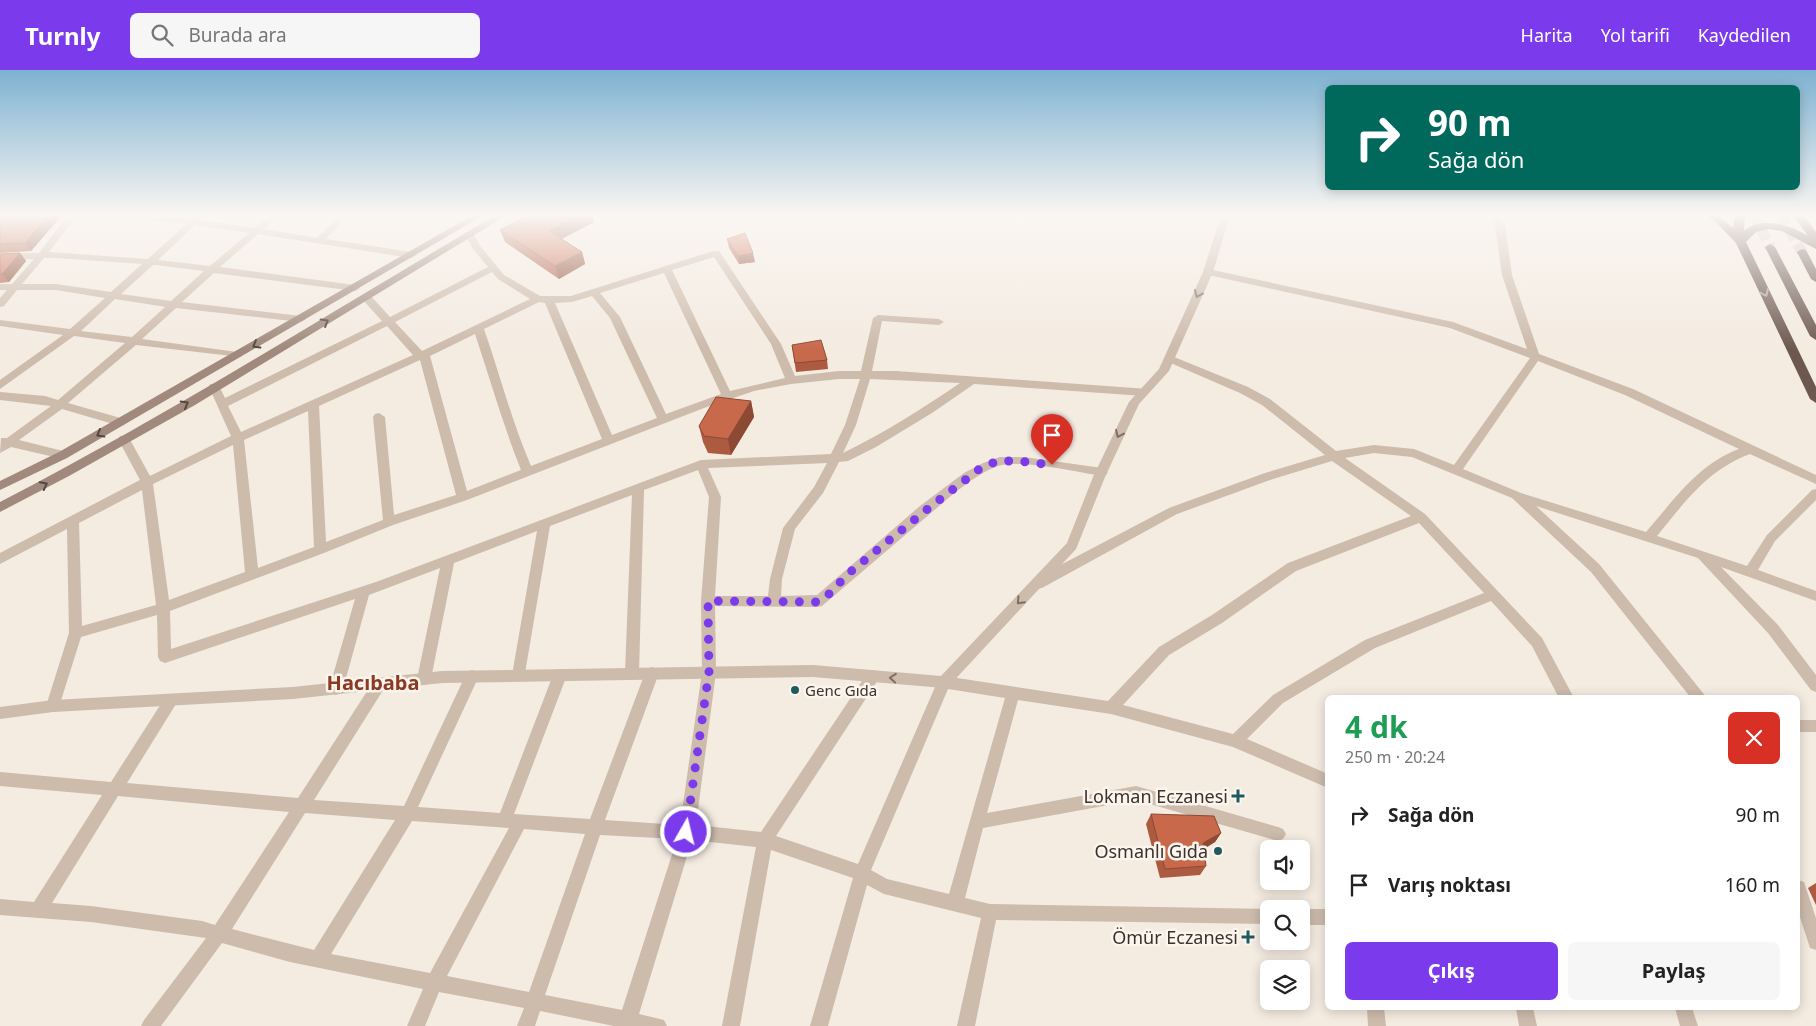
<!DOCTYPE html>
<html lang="tr">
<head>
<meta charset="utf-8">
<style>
  body { margin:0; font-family:"Noto Sans",sans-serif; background:#f6f6f6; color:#222; height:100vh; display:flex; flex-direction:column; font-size:19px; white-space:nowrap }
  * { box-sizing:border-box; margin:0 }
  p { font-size:16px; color:#767676 }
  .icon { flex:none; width:28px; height:28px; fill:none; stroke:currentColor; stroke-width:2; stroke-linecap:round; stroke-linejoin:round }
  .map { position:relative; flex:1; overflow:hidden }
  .details { position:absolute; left:1325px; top:625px; width:475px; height:315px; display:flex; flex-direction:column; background:#fff; border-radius:8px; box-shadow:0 2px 12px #0003 }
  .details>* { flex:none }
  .guide { position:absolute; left:1325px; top:15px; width:475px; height:105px; border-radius:8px; box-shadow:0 2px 12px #0003; background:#00695c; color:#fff; overflow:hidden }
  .tools { position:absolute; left:1260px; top:770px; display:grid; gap:10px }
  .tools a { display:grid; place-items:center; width:50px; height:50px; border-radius:8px; background:#fff; box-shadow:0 2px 12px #0003; font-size:25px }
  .pin { position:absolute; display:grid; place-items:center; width:42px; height:42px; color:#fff; margin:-51px -21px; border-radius:50% 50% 50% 0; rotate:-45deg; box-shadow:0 0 5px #0007 }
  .pin .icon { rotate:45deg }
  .me { position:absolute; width:55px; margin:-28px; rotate:8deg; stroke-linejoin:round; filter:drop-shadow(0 0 4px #0008) }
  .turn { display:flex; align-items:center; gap:18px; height:105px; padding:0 20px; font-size:22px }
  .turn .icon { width:65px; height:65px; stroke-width:2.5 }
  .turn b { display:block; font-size:35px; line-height:42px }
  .round { display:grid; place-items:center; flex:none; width:52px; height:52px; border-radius:8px; background:#f6f6f6 }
  .head { display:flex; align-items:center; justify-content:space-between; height:85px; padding:0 20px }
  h1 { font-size:30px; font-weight:700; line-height:38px; color:#1e9e55 }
  .button { display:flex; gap:10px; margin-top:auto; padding:10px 20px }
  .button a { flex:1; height:58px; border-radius:8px; background:#7c3aed; color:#fff; font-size:20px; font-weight:700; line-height:58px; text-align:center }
  .button a+a { background:#f6f6f6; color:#222 }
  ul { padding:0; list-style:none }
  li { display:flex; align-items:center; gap:15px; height:70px; padding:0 20px }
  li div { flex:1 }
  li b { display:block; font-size:19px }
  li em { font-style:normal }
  header { display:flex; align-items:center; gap:30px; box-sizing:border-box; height:70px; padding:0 25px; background:#7c3aed; color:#fff }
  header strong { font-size:24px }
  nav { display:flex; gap:28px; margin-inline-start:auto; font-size:18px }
  .search { width:350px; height:45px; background:#f6f6f6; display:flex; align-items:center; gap:12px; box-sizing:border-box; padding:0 18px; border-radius:8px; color:#767676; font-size:19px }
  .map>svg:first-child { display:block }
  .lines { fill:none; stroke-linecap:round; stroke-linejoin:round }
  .trunk-tunnel { stroke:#cfc6bd; stroke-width:11; stroke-dasharray:11 5.5; stroke-linecap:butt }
  .minor { fill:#cdbbac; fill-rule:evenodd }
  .tertiary { fill:#cdbbac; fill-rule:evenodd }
  .secondary { fill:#a18a7d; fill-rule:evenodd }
  .trunk { fill:#6c584f; fill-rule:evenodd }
  .wall { fill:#ac5a40 }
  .shaded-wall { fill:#8c4a34 }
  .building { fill:#c8694b; stroke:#8c4a34 }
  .oneway { stroke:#b4a69e }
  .oneway2 { stroke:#7d6f65 }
  .oneway3 { stroke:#544640 }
  .route { stroke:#7c3aed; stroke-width:9; stroke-dasharray:0 16.2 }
  .poi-dot { fill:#1f5a5e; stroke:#fbf5ee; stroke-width:2 }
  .labels { text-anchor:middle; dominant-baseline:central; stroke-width:5; stroke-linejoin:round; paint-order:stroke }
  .poi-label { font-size:15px; fill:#3b302b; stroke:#fbf5ee; text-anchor:start }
  .near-poi-label { font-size:18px; fill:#3b302b; stroke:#fbf5ee; text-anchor:end }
  .district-label { font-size:20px; font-weight:bold; fill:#8c3b22; stroke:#fbf5ee }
</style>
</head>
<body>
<header>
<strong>Turnly</strong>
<div class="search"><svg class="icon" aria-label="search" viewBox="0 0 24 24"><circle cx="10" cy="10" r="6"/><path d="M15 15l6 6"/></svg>Burada ara</div>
<nav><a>Harita</a><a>Yol tarifi</a><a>Kaydedilen</a></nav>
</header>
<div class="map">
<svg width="1816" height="956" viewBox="0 0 1816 956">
  <rect width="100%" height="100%" fill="#f4ebe1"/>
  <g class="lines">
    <path class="trunk-tunnel" d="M1754,145L1770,177
      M1781,145L1802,182"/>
    <path class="minor" d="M68,145H77L49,182L148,189L186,154L130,148L126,145H164L191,149L198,145L203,148L201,150L254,158L269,145H279L264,159L317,168L340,145H349L326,169L411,182L416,185L411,188L258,164L220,197L355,215L360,218L355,221L214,203L182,232L301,246L306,249L301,252L176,238L142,269L237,282L242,285L241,287L136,275L68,333L124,349L126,352L124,355L120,356L62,339L19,370L67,382L69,385L67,388L63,389L11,377L0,383L1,368H7L51,336L0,330V322L45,326L58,330L125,273L74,266L0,319V310L63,265L0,256V250L70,259L105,228L56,220H17L4,236L0,237V228L7,220H0V214H12L34,189L0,190V184L39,183ZM195,155L249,163L210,196L158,190ZM44,188H57L142,194L111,222L56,214H22ZM153,195H155L204,201L171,231L121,224ZM115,229L160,236L165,237L132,267L81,261Z
      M1490,145H1499L1505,155L1512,205L1539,284L1633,319L1816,405V414L1750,384C1707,400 1685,432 1657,466L1747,496L1767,465L1812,420L1816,419V430L1775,471L1758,500L1816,521V531L1721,497L1778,555L1816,605V622L1811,620L1768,563L1698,488L1536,436L1599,494L1707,628H1691L1591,502L1512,428L1412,387L1374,383L1345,388L1425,444L1542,568L1574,628H1559L1532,576L1491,531L1375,578L1283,633L1247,669L1328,704V718L1233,677L1111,644L1018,630L987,743L1136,716L1278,757L1283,759L1286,764L1283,769L1278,771L1136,730L983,758L965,828L990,834L1271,839H1269V854L996,850L975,956H957L981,848L884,824L867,815L828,956H810L853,808L771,780L740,956H722L756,777L692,770L639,944L664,950L667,956H614L540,941L535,956H517L524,938L439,922L425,956H407L423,919L290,892L222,873L161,956H141L144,950L206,868L91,852L0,845V829L34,832L102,725L0,716V702L111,712L166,626L171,624L176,626L178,630L176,634L127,713L298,728L375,609L380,607L385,609L387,613L385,617L314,730L404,736L467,602L472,600L477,602L479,606L418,737L500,743L553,605L555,601L560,599L565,601L567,605L514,744L590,749L645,603L647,599L652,597L657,599L659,603L605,750L680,755L702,602L701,531L709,427L698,400L644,420L639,603L637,607L632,609L627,607L625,603L632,425L550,456L524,609L519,611L514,609L512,605L537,461L454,493L431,609L429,613L424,615L419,613L417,609L440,498L369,525L343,619L341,623L336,625L331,623L329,619L355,529L165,593L160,591L158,587L157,545L81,567L58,640L53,642L48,640L46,636L69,563L67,459L0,494V483L140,410L118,369L120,366H128L150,406L231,366L209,317L210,314H218L225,328L382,251L362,229V225H370L390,247L488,197L473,179L465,165L467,163H473L480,176L504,205L540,226H571L713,181H719L781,274L795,306L839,301H861L873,248L878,245L939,249L944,252L939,255L882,251L872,301H896L1148,319L1149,322L1144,326L974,314L932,343L876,377L848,391L839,392L823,423L795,459L782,509L781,526L817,525L920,436L964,403L983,393L1000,387H1024L1102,398L1108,402L1106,405L1102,406C1076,402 1022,389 998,396C981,402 966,414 952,425L822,536L817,537L715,536L716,602L696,755L761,762L868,602L873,600L878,602L880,606L878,610L776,766L858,794L939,608L944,606L1108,631L1159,577L1212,545L1288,493L1411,446L1332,391L1273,409L1177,444L1042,518L1037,519L1032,518L1031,514L1032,510L1169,438L1265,403L1325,385L1262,335L1240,323L1166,291L1165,289L1166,287H1174L1248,317L1270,329L1336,381L1374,375L1414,379L1454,395L1530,288L1450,258L1208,205L1203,202L1205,200L1208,199L1453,252L1527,279L1502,205L1495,155ZM714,187L771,274L785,308L730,321L672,200ZM492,202L498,209L530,229L422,281L395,252ZM664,203L721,324L666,344L620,247L600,223ZM592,226L610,248L657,348L612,365L555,233L572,232ZM539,232L545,233L602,369L531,396C512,352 500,305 484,259ZM387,256L413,285L241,362L228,336ZM475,264C490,309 503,355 521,400L467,421L430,286ZM420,290L456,425L394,445L385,347L379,343L375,344L373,347L383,450L326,472L319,336ZM1538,291L1625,325L1739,379C1698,394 1674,430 1646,462L1521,423L1463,399ZM839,309H860L845,355L831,384L701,390L376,512L171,579L170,541L324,483L393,455L467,430L704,338L754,321L791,314ZM870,309L960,313C922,339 884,363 843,383L856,355ZM308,341L314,477L258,498L244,370ZM233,375L245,502L169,530L153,414ZM827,393L814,417L783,458L770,509L768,526H715L721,427L708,398ZM142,420L156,535L82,556L79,453ZM1419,453L1484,523L1365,570L1273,625L1233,664L1123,635L1169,585L1222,553L1296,501ZM948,619L1005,628L949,824L887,809L871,800ZM118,726L289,742L215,855L202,851L91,836L52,833ZM305,743L395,750L314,880L232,859ZM412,751L509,758L430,903L331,884ZM524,759L585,764L529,922L447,906ZM600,765L677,769L622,940L545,925Z
      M1798,650H1816V662H1798Z
      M1798,810L1804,812L1816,848V880L1810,878L1798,841Z
      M1301,839H1328V855H1301Z
      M1367,938H1384L1386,956H1368Z
      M1516,938H1533L1537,956H1519Z
      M1675,938H1692L1698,956H1680Z"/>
    <path class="tertiary" d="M1221,145H1230L1213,202L1169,301L1139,334L1105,407L1076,479L949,616L944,618L813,607L442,613L293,629L53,642L0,649V637L53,630L293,617L442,601L813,595L941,606L1067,473L1093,407L1129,332L1159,299L1203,202Z"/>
    <path class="secondary" d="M473,145H484L67,388L0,420V411L59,382Z
      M496,145H507L195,335L69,406L0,442V432C170,344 331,242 496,145Z"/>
    <path class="trunk" d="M1705,145H1718L1733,158L1735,145H1745L1744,161C1761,146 1791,155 1808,166L1793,145H1803L1816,162V179L1782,161L1769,159L1756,162L1746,172L1816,317V333L1810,329L1736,173L1716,152Z
      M1770,174L1775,177L1816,255V270L1810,266L1765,177Z
      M1802,179L1806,180L1816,199V212L1811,209L1797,182Z"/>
  </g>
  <path class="wall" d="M0,145H62L31,181L0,183Z
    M594,152L562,169L582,182L585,194L559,209L505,172L500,160Z
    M727,169L755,192L739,194L729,178Z
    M20,183L26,191L9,212L0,213V184Z
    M792,275L827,290L828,299L796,302Z
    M751,331L754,347L731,385L708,383L703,372L699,356Z
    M1151,744L1221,763L1215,772L1204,779L1206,796L1200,805L1160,808L1146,754Z
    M1816,813V835L1808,818Z"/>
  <path class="shaded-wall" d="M49,145H62L31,181L25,173Z
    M579,145H592L594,152L553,173L549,161Z
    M582,182L585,194L559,209L555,196Z
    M20,183L26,191L9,212L2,204Z
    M753,183L755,192L739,194L738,186Z
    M751,331L754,347L731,385L728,369Z
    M1221,763L1215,772L1198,782L1203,773Z"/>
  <path class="building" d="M0,145H49L25,173L0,174Z
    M529,145H579L549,161L582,182L555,196L500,160Z
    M745,163L753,183L738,186L727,169Z
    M20,183L2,204H0V184Z
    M821,270L827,290L795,293L792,275Z
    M716,327L751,331L728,369L704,366L699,356Z
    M1151,744L1214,746L1221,763L1203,773L1206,796L1165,799Z"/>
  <defs><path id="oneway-chevron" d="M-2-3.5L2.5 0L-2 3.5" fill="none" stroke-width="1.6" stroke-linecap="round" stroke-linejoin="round" transform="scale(1.25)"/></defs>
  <use class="oneway" href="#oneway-chevron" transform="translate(1765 223) rotate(65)"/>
  <g class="oneway2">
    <use href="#oneway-chevron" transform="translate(1198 224) rotate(114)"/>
    <use href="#oneway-chevron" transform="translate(1119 364) rotate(115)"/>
    <use href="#oneway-chevron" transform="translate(1020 531) rotate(133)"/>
    <use href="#oneway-chevron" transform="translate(893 608) rotate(-175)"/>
  </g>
  <g class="oneway3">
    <use href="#oneway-chevron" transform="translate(325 252) rotate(-31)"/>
    <use href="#oneway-chevron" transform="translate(256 275) rotate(150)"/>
    <use href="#oneway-chevron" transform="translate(185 334) rotate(-30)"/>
    <use href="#oneway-chevron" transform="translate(100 364) rotate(150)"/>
    <use href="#oneway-chevron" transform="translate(44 415) rotate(-27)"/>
  </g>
  <linearGradient id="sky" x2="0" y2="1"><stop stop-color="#7eb2d2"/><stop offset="0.52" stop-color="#faf6f2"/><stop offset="1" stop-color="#faf6f2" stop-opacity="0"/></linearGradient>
  <rect width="1816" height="279" fill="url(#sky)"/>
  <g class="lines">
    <path class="route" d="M686,762L709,602L708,531L818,532L826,527L849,503L930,437L982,397L998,391H1019L1052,395"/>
  </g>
  <g class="poi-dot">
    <circle cx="795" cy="620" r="5"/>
    <path d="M1235.5 718.5h5v5h5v5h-5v5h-5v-5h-5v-5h5z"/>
    <circle cx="1218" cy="781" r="5"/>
    <path d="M1245.5 859.5h5v5h5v5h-5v5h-5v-5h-5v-5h5z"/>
  </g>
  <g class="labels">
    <g class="poi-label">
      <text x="805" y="620">Genc Gıda</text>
    </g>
    <g class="near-poi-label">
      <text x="1228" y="726">Lokman Eczanesi</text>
      <text x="1208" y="781">Osmanlı Gıda</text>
      <text x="1238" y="867">Ömür Eczanesi</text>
    </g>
    <g class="district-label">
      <text x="373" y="612">Hacıbaba</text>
    </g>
  </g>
</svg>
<div class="tools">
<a><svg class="icon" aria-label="sound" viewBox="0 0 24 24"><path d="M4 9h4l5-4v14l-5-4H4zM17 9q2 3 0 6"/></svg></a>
<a><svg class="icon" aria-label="search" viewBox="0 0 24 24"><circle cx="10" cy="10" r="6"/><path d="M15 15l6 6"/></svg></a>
<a><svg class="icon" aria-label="layers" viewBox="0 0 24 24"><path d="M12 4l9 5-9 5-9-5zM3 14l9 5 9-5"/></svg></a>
</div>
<div class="pin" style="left:1052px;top:395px;background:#d93025"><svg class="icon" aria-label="arrive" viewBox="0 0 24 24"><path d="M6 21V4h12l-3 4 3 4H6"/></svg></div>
<svg class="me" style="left:686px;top:762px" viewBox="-20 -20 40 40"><circle r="17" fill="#7c3aed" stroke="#fff" stroke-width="3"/><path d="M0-11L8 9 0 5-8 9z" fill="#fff"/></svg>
<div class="guide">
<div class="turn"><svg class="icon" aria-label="right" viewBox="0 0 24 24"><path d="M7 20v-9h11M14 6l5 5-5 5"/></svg><div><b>90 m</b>Sağa dön</div></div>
</div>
<section class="details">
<div class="head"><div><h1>4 dk</h1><p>250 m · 20:24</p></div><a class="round" style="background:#d93025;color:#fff"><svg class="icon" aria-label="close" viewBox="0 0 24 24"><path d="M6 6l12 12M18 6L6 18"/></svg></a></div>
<ul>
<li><svg class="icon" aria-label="right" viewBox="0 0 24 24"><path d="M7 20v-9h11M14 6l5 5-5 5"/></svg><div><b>Sağa dön</b></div><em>90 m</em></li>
<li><svg class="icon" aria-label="arrive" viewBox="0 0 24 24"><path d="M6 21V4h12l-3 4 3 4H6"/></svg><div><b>Varış noktası</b></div><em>160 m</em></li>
</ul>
<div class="button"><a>Çıkış</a><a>Paylaş</a></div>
</section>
</div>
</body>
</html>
